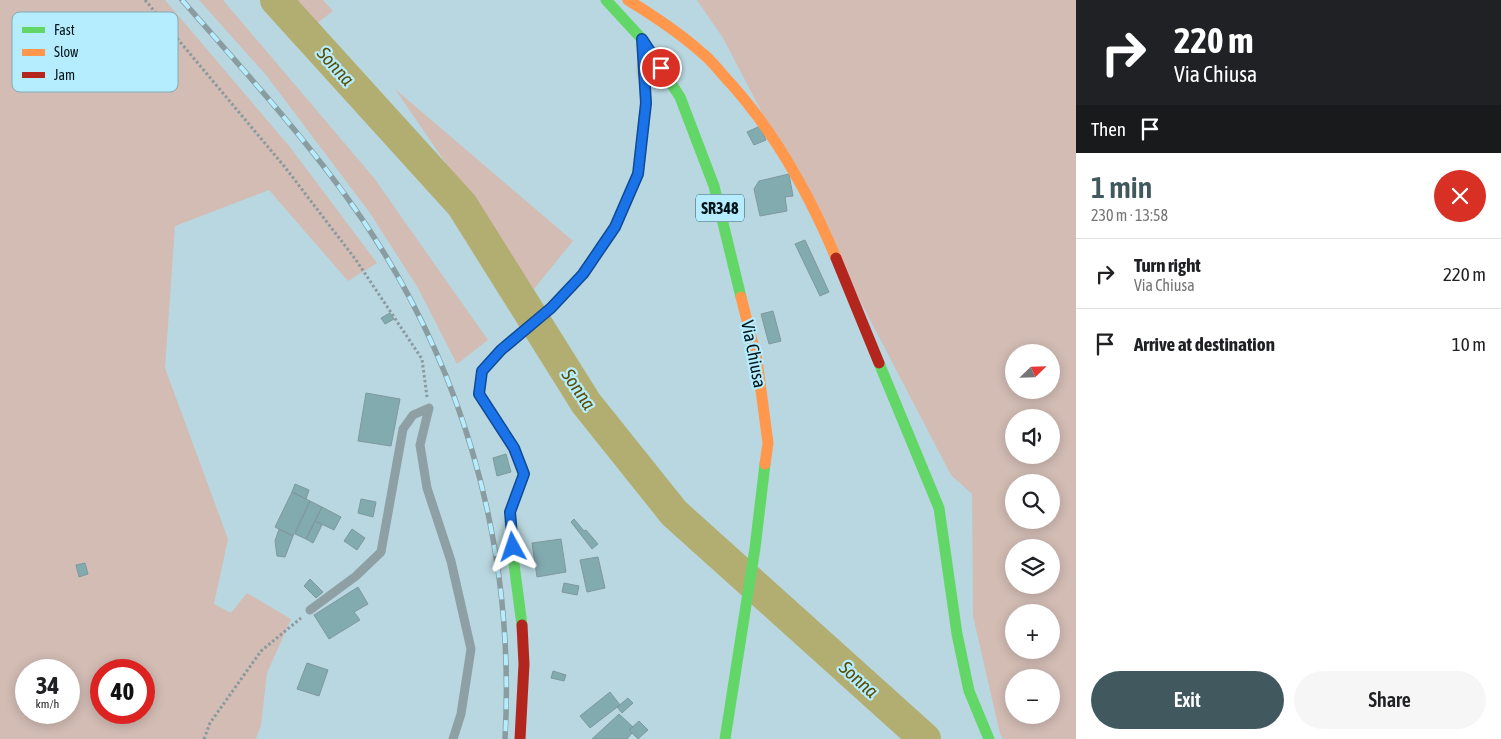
<!DOCTYPE html>
<html lang="en">
<head>
<meta charset="utf-8">
<style>
  body { margin:0; font-family:"Asap Condensed",sans-serif; background:#f6f6f6; color:#202124; height:100vh; display:flex; flex-direction:column; font-size:19px; white-space:nowrap }
  * { box-sizing:border-box; margin:0 }
  p { font-size:16px; color:#757577 }
  .icon { flex:none; width:28px; height:28px; fill:none; stroke:currentColor; stroke-width:2; stroke-linecap:round; stroke-linejoin:round }
  .map { position:relative; flex:1; overflow:hidden }
  .drawer { display:flex; flex-direction:column; background:#fff; width:425px }
  .drawer>* { flex:none }
  .guide { background:#202124; color:#fff; overflow:hidden }
  .needle { width:32px; rotate:67deg }
  .controls { position:absolute; left:1005px; top:344px; display:grid; gap:10px }
  .controls a { display:grid; place-items:center; width:55px; height:55px; border-radius:50%; background:#fff; box-shadow:0 2px 12px #0003; font-size:25px }
  .speed { position:absolute; left:15px; top:659px; display:flex; gap:10px; font-size:25px; font-weight:700; text-align:center }
  .speed>* { display:grid; place-content:center; width:65px; height:65px; border-radius:50%; background:#fff; box-shadow:0 2px 12px #0003; line-height:1 }
  .speed small { font-size:12px; font-weight:400 }
  .speed .limit { border:8px solid #d22; background:#fff; color:#111 }
  .pin { position:absolute; display:grid; place-items:center; width:42px; height:42px; color:#fff; margin:-21px; border:2px solid #fff; border-radius:50%; box-shadow:0 1px 5px #0007 }
  .me { position:absolute; width:55px; margin:-28px; rotate:355deg; stroke-linejoin:round; filter:drop-shadow(0 0 4px #0008) }
  .turn { display:flex; align-items:center; gap:18px; height:105px; padding:0 15px; font-size:22px }
  .turn .icon { width:65px; height:65px; stroke-width:2.5 }
  .turn b { display:block; font-size:35px; line-height:42px }
  .then { display:flex; align-items:center; height:48px; padding:0 15px; background:#0003; gap:10px; font-size:19px }
  .round { display:grid; place-items:center; flex:none; width:52px; height:52px; border-radius:26px; background:#f6f6f6 }
  .headline { display:flex; align-items:center; justify-content:space-between; height:85px; padding:0 15px }
  h1 { font-size:30px; font-weight:600; line-height:38px; color:#41585f }
  .action { display:flex; gap:10px; margin-top:auto; padding:10px 15px }
  .action a { flex:1; height:58px; border-radius:30px; background:#41585f; color:#fff; font-size:20px; font-weight:600; line-height:58px; text-align:center }
  .action a+a { background:#f6f6f6; color:#202124 }
  ul { padding:0; list-style:none }
  li { display:flex; align-items:center; gap:15px; height:70px; padding:0 15px; border-top:1px solid #e0e0e0 }
  li div { flex:1 }
  li b { display:block; font-size:19px }
  li em { font-style:normal }
  main { display:flex; flex:1; min-height:0 }
  .map>svg:first-child { display:block }
  .green { fill:#d2bcb4; fill-rule:evenodd }
  .lines { fill:none; stroke-linecap:round; stroke-linejoin:round }
  .river { stroke:#b2ae71; stroke-width:32 }
  .building { fill:#82abb0; stroke:#7f989d }
  .path { stroke:#89999e; stroke-width:3; stroke-dasharray:2.5 2.5; stroke-linecap:butt }
  .lane { stroke:#8ea0a4; stroke-width:9 }
  .fast { stroke:#63d668; stroke-width:11 }
  .slow { stroke:#ff974d; stroke-width:11 }
  .jam { stroke:#b3261e; stroke-width:11 }
  .rail-casing { stroke:#899ca1; stroke-width:5.5 }
  .rail { stroke:#b6edfe; stroke-width:4; stroke-dasharray:11; stroke-linecap:butt }
  .route-casing { stroke:#114b97; stroke-width:12 }
  .route { stroke:#1a73e8; stroke-width:9 }
  .labels { text-anchor:middle; dominant-baseline:central; stroke-width:4.5; stroke-linejoin:round; paint-order:stroke }
  .shield { fill:#b6edfe; stroke:#37555e; stroke-width:1 }
  .shield-label { font-size:16px; font-weight:bold; fill:#011419 }
  .street-label { font-size:18px; fill:#011419; stroke:#b6edfe }
  .water-label { font-size:19px; font-style:italic; fill:#5a4d01; stroke:#b6edfe }
  .key { fill:#b6edfe; stroke:#80acb9; stroke-width:1 }
  .key-label { font-size:14px; fill:#011419 }
</style>
</head>
<body>
<main>
<div class="map">
<svg width="1076" height="739" viewBox="0 0 1076 739">
  <rect width="100%" height="100%" fill="#b9d7e0"/>
  <path class="green" d="M0,0H165L290,147L377,263L348,281L269,190L175,226L165,368L228,539L214,604L231,613L247,593L291,619L267,673L261,725L256,739H0ZM26,670H69V712H26ZM101,670H144V712H101Z
    M199,0H223L374,178L488,340L457,364L418,288L370,213L266,75Z
    M297,0H323L333,11L316,24Z
    M697,0H1076V739H1003L1000,734L973,616L972,494L951,475L723,38ZM1014,352H1051V390H1014ZM1014,418H1051V455H1014ZM1014,482H1051V520H1014ZM1014,548H1051V585H1014ZM1014,612H1051V650H1014ZM1014,678H1051V715H1014Z
    M395,89L573,241L533,290Z"/>
  <g class="lines">
    <path class="river" d="M276,0L462,205L586,403L674,513L925,739"/>
  </g>
  <path class="building" d="M760,126L766,140L754,145L747,132Z
    M789,174L793,196L785,197L787,211L760,216L754,189L759,181Z
    M805,240L829,292L820,296L795,244Z
    M773,311L781,341L769,344L761,314Z
    M390,313L394,319L385,324L381,318Z
    M366,393L400,399L391,446L358,441Z
    M506,454L511,472L497,476L493,458Z
    M295,484L309,490L306,499L292,492Z
    M292,492L310,501L293,536L275,527Z
    M361,499L376,502L373,517L358,513Z
    M310,501L322,507L306,539L295,534Z
    M322,507L341,517L334,530L315,521Z
    M574,519L584,531L586,530L598,544L592,549L571,522Z
    M315,521L322,525L313,543L306,539Z
    M279,529L293,536L285,557L277,556L275,541Z
    M352,529L365,538L357,550L344,541Z
    M561,539L566,572L537,577L532,543Z
    M598,557L605,588L587,592L580,560Z
    M85,563L88,574L79,577L76,565Z
    M310,579L323,592L316,598L304,586Z
    M564,583L579,586L577,595L562,592Z
    M358,587L368,604L354,612L360,620L329,639L314,615Z
    M307,663L328,670L319,696L297,689Z
    M553,671L566,675L564,681L551,678Z
    M610,692L620,705L590,728L580,716Z
    M628,698L633,703L622,713L617,707Z
    M619,714L633,727L629,730L632,733L627,739H592Z
    M639,721L648,730L638,739L629,730Z"/>
  <g class="lines">
    <path class="path" d="M145,0L284,166L356,260L422,359L427,397
      M204,739L210,723L261,651L301,618"/>
    <path class="lane" d="M429,408L420,445L427,488L451,561L471,649L461,714L453,739
      M310,610L356,576L381,552L403,429L413,415L429,408"/>
    <path class="fast" d="M606,0L642,39L680,97L714,186L741,297
      M879,363L939,508L957,634L969,691L989,739
      M522,625L514,564L510,512L524,474L514,448L479,394L482,371L501,350L551,308L583,274L615,227L638,174L646,103L642,39
      M725,739L755,548L765,464"/>
    <path class="slow" d="M628,0C654,16 680,33 702,53C710,59 716,67 723,75C773,128 808,191 836,258
      M741,297L757,360L768,443L765,464"/>
    <path class="jam" d="M836,258L879,363
      M520,739L524,664L522,625"/>
    <defs>
      <path id="rail" d="M182,0C237,63 294,125 343,192C461,352 516,542 505,739"/>
    </defs>
    <use href="#rail" class="rail-casing"/>
    <use href="#rail" class="rail"/>
  </g>
  <g class="lines">
    <defs>
      <path id="route" d="M513,547L510,512L524,474L514,448L479,394L482,371L501,350L551,308L583,274L615,227L638,174L646,103L642,39L661,68"/>
    </defs>
    <use href="#route" class="route-casing"/>
    <use href="#route" class="route"/>
  </g>
  <g class="labels">
    <rect class="shield" x="696" y="194.5" width="48" height="27" rx="4"/>
    <g class="shield-label">
      <text x="720" y="208">SR348</text>
    </g>
    <g class="street-label">
      <text transform="translate(754 354) rotate(79)">Via Chiusa</text>
    </g>
    <g class="water-label">
      <text transform="translate(336 66) rotate(48)">Sonna</text>
      <text transform="translate(579 389) rotate(56)">Sonna</text>
      <text transform="translate(859 679) rotate(42)">Sonna</text>
    </g>
  </g>
  <rect x="12" y="12" width="166" height="80" rx="8" class="key"/>
  <rect x="22" y="27" width="23" height="6" fill="#63d668"/>
  <rect x="22" y="49" width="23" height="7" fill="#ff974d"/>
  <rect x="22" y="72" width="23" height="6" fill="#b3261e"/>
  <g class="key-label">
    <text x="54" y="35">Fast</text>
    <text x="54" y="57">Slow</text>
    <text x="54" y="80">Jam</text>
  </g>
</svg>
<div class="controls">
<a><svg class="needle" viewBox="-14 -14 28 28"><path d="M0-13l5 13h-10z" fill="#e53935"/><path d="M0 13l5-13h-10z" fill="#757577"/></svg></a>
<a><svg class="icon" aria-label="sound" viewBox="0 0 24 24"><path d="M4 9h4l5-4v14l-5-4H4zM17 9q2 3 0 6"/></svg></a>
<a><svg class="icon" aria-label="search" viewBox="0 0 24 24"><circle cx="10" cy="10" r="6"/><path d="M15 15l6 6"/></svg></a>
<a><svg class="icon" aria-label="layers" viewBox="0 0 24 24"><path d="M12 4l9 5-9 5-9-5zM3 14l9 5 9-5"/></svg></a>
<a>+</a>
<a>−</a>
</div>
<div class="speed"><div>34<small>km/h</small></div><div class="limit">40</div></div>
<div class="pin" style="left:661px;top:68px;background:#d93025"><svg class="icon" aria-label="arrive" viewBox="0 0 24 24"><path d="M6 21V4h12l-3 4 3 4H6"/></svg></div>
<svg class="me" style="left:513px;top:547px" viewBox="-20 -20 40 40"><path d="M0-17L14 15 0 8-14 15z" fill="#1a73e8" stroke="#fff" stroke-width="4"/></svg>
</div>
<section class="drawer">
<div class="guide">
<div class="turn"><svg class="icon" aria-label="right" viewBox="0 0 24 24"><path d="M7 20v-9h11M14 6l5 5-5 5"/></svg><div><b>220 m</b>Via Chiusa</div></div>
<div class="then">Then<svg class="icon" aria-label="arrive" viewBox="0 0 24 24"><path d="M6 21V4h12l-3 4 3 4H6"/></svg></div>
</div>
<div class="headline"><div><h1>1 min</h1><p>230 m · 13:58</p></div><a class="round" style="background:#d93025;color:#fff"><svg class="icon" aria-label="close" viewBox="0 0 24 24"><path d="M6 6l12 12M18 6L6 18"/></svg></a></div>
<ul>
<li><svg class="icon" aria-label="right" viewBox="0 0 24 24"><path d="M7 20v-9h11M14 6l5 5-5 5"/></svg><div><b>Turn right</b><p>Via Chiusa</p></div><em>220 m</em></li>
<li><svg class="icon" aria-label="arrive" viewBox="0 0 24 24"><path d="M6 21V4h12l-3 4 3 4H6"/></svg><div><b>Arrive at destination</b></div><em>10 m</em></li>
</ul>
<div class="action"><a>Exit</a><a>Share</a></div>
</section>
</main>
</body>
</html>
